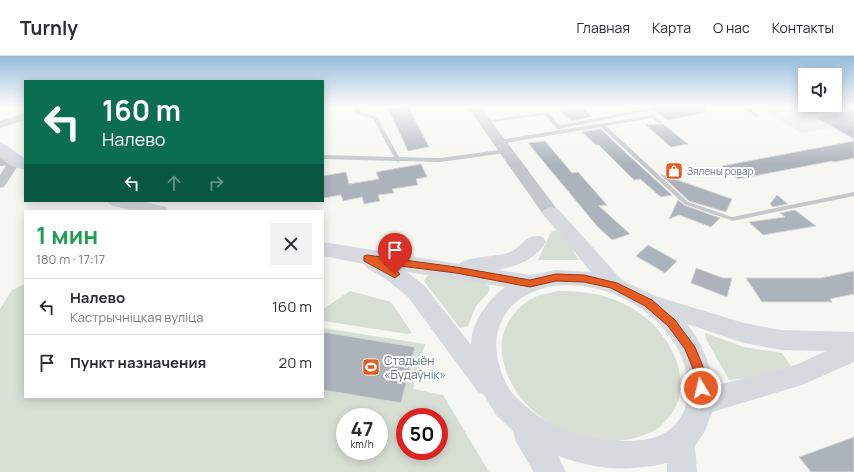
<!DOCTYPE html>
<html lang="ru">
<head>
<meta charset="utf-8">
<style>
  body { margin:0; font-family:Manrope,sans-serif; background:#f2f2f3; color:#2b2b33; height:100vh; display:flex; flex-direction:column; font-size:15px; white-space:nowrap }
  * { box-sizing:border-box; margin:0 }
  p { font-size:13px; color:#7c7c81 }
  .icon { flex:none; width:22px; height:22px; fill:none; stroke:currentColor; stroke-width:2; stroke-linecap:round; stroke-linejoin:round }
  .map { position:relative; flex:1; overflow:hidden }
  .side { position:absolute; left:24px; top:154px; width:300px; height:188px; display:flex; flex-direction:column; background:#fff; border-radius:0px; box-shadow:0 2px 10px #0003 }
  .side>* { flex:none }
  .top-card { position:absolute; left:24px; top:24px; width:300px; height:122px; border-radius:0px; box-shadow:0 2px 10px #0003; background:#0b6e4f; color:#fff; overflow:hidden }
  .fabs { position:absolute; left:798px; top:12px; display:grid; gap:8px }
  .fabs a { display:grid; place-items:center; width:44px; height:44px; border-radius:0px; background:#fff; box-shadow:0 2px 10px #0003; font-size:20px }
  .speed { position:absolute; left:336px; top:352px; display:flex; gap:8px; font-size:20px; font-weight:700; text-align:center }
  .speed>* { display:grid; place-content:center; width:52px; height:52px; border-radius:50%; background:#fff; box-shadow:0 2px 10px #0003; line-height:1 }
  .speed small { font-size:10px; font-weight:400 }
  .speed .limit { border:6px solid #d22; background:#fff; color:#111 }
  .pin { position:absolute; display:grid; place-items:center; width:34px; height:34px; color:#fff; margin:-41px -17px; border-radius:50% 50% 50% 0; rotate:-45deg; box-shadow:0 0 4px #0007 }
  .pin .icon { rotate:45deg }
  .me { position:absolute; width:44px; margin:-22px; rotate:351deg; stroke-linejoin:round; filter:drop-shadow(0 0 3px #0008) }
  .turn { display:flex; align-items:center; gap:14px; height:84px; padding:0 12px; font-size:18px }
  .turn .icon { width:52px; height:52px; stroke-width:2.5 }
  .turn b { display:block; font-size:28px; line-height:34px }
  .lanes { display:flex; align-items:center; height:38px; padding:0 12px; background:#0003; justify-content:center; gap:20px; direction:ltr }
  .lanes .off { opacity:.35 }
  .round { display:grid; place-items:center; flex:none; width:42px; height:42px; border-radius:0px; background:#f2f2f3 }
  .overview { display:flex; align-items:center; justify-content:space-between; height:68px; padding:0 12px }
  h1 { font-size:24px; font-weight:700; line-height:30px; color:#1e9e55 }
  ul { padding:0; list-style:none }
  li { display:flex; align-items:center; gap:12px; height:56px; padding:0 12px; border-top:1px solid #e1e1e2 }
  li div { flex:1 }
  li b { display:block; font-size:15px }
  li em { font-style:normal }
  header { display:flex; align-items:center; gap:24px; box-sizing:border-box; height:56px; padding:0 20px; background:#fff; border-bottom:1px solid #e1e1e2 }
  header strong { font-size:19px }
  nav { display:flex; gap:22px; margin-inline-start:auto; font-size:14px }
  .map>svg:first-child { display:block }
  .built { fill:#e7e8e7 }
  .green { fill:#d7ded4; fill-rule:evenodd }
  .building { fill:#acb3ba; stroke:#d8d8d6 }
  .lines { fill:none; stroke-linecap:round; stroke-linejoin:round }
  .service { fill:#c4c8cb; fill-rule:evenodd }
  .minor { fill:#c4c8cb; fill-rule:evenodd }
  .tertiary { fill:#c4c8cb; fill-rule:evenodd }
  .secondary { fill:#d6dadf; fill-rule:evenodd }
  .route { fill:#e65a23; stroke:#963a17 }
  .labels { text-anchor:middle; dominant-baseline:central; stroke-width:4; stroke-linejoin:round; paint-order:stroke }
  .poi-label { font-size:10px; fill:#657585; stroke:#fff; text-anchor:start }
  .near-poi-label { font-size:12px; fill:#657585; stroke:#fff; text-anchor:start }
</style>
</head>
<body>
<header>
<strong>Turnly</strong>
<nav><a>Главная</a><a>Карта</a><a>О нас</a><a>Контакты</a></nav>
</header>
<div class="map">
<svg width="854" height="416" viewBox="0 0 854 416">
  <rect width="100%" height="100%" fill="#f6f7f3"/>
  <path class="built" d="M758,50H854V68L801,77Z"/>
  <path class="green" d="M556,174L563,179L579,204H538L551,176Z
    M432,219L484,226L490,231L488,237L476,250L468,270L460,272L424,225L427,220Z
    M25,228V341H323V272L425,288L413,333L443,339L489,416H0V253L12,234ZM345,361H379V395H345ZM405,361H439V395H405Z
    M350,235L391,246L412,277L408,278L323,265V253Z
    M558,235C589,235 612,239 638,256C670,277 698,329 668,362C664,366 660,372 655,374C651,377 646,378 641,380C589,399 521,364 505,312C500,296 500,280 509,265C515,255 524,246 535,241C542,238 551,237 558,235Z
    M705,277L744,291L782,297L791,310L747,322L729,324L706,283Z"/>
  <path class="building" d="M408,50L429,91L408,95L388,52Z
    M650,50H705V57L667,64Z
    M583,52L592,61L571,65L561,56Z
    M854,54V83L815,61Z
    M656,68H663L688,88L671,91L646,69Z
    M601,73L627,98L672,139L661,141L640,123L634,124L599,89H596L582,76Z
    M545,85L572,117L578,116L607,149L599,150L630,178L612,184L597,170L528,87Z
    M854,85V102L835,106L832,105L738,123L722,110Z
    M421,108L427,121L416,123L418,129L392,133L394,137L378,139L380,145L364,148L362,141L343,145L341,139L323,142V120L346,116L349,128L379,123L376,116Z
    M660,118L732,143L726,156L689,145Z
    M777,139L788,148L773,151L770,148Z
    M678,144L684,149L720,162L711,171L679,159L669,163Z
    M795,154L816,170L763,179L749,166L785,161L780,157Z
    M648,189L677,205L665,217L636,200Z
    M696,212L723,222H732L727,241L691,227Z
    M854,215V238L830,243L832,246H762L746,222H821Z
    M323,276L415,291L401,347L323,334Z
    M854,381V416H811L799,401Z"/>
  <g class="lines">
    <path class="service" d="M354,50H358L360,55L377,61L399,101L440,102L506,93L509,95L506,97L440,106L400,105L398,106L396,105L323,103V99L394,101L373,63L356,57Z
      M741,50H747L760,60L756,61Z
      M795,50H801L812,55L837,52L839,53L837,54L811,58Z
      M645,53H647V55L558,73L556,72L545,59L485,67L483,66L485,65L546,56H548L559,69Z
      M653,59L662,65V67H658L652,62L606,70L688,146L732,161L854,136V140L732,165L730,164L684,148L601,71L499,88L496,86L499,84Z"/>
    <path class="minor" d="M25,57V64L0,72V65Z
      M15,101L21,105L4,131L0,132V119L11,102Z"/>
    <path class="tertiary" d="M467,50H480L557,153L560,157L557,161L551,162L545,161Z
      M0,100L20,102L23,105L20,108L0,110Z"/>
    <path class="secondary" d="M0,87L6,89L25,103V114L9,109L0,100Z
      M107,145H141L166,151L168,155H134L110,149Z
      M551,151L558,153L622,224L655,240L744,267L781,274L854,276V306L802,329L712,356L705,375L695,390L697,416H667V407C626,416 597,414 558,400L566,416H534L516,386L513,375L496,359L484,339L478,336L408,241L387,224L367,212L364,208L323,200V186L459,208C469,200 495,201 508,197C522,192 526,176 543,181L546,186C535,204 517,210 498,214L530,219L556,214L591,216L542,157L544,153ZM407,216L505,231C487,245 472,265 471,289L424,229ZM553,230C599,224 651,249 675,288C698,326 693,378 642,384C596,389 549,375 517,342C507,333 502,320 499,308C488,267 512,237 553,230ZM687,268L744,287L781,294L826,295L798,308L714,330C710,308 702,286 687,268Z"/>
  </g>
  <linearGradient id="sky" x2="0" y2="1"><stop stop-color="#96bcdd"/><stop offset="0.46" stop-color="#fbfbfa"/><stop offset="1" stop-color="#fbfbfa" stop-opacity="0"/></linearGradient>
  <rect width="854" height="109" fill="url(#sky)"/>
  <path class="route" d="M367,199L456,211L530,224L556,218L584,219L617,227L652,244L675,264L695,291L706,318L707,332L705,336L701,337L697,336L695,318L685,293L668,270L645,250L611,232L584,226L556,225L530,231L456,217L384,208L398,216L400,218L395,222L364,205V200Z"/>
  <defs>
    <symbol id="shop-square" viewBox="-11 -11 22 22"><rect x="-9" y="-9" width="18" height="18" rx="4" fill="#e65a23" stroke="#fff"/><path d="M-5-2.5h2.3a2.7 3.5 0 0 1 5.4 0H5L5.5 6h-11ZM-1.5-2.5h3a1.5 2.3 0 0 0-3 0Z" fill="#fff"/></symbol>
    <symbol id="stadium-square" viewBox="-11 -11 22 22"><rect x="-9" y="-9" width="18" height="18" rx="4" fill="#e65a23" stroke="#fff"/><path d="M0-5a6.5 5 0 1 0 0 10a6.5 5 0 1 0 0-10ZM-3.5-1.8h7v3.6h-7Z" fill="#fff"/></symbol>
  </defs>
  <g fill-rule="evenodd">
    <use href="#shop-square" x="664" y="105" width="20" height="20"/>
    <use href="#stadium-square" x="361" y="301" width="20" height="20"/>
  </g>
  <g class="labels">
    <g class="poi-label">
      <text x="687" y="115">Зялены ровар</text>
    </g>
    <g class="near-poi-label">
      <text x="384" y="304">Стадыён<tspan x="384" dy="14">«Будаўнік»</tspan></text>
    </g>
  </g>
</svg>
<div class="fabs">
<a><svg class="icon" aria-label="sound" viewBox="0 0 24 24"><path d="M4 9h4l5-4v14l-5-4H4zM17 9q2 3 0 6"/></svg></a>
</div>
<div class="speed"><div>47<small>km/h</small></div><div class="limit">50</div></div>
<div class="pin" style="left:395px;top:218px;background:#d93025"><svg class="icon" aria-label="arrive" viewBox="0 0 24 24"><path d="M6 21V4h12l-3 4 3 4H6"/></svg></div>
<svg class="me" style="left:701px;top:332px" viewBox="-20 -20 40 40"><circle r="17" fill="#e65a23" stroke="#fff" stroke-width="3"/><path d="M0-11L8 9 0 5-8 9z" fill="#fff"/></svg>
<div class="top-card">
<div class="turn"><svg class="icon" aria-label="left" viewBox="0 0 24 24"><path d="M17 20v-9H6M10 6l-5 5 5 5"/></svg><div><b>160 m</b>Налево</div></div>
<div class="lanes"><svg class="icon" aria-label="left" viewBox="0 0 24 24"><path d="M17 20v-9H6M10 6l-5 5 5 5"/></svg><svg class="icon off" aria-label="ahead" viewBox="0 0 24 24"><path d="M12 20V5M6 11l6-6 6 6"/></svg><svg class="icon off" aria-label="right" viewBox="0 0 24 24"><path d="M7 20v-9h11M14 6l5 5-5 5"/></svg></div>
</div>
<section class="side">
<div class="overview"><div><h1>1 мин</h1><p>180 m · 17:17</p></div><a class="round"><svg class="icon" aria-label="close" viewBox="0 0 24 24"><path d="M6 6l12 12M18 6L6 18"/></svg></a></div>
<ul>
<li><svg class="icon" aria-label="left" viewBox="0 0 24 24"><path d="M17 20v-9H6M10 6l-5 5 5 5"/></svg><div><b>Налево</b><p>Кастрычніцкая вуліца</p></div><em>160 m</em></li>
<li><svg class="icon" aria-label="arrive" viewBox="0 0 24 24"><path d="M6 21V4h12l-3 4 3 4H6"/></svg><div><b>Пункт назначения</b></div><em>20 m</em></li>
</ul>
</section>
</div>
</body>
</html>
